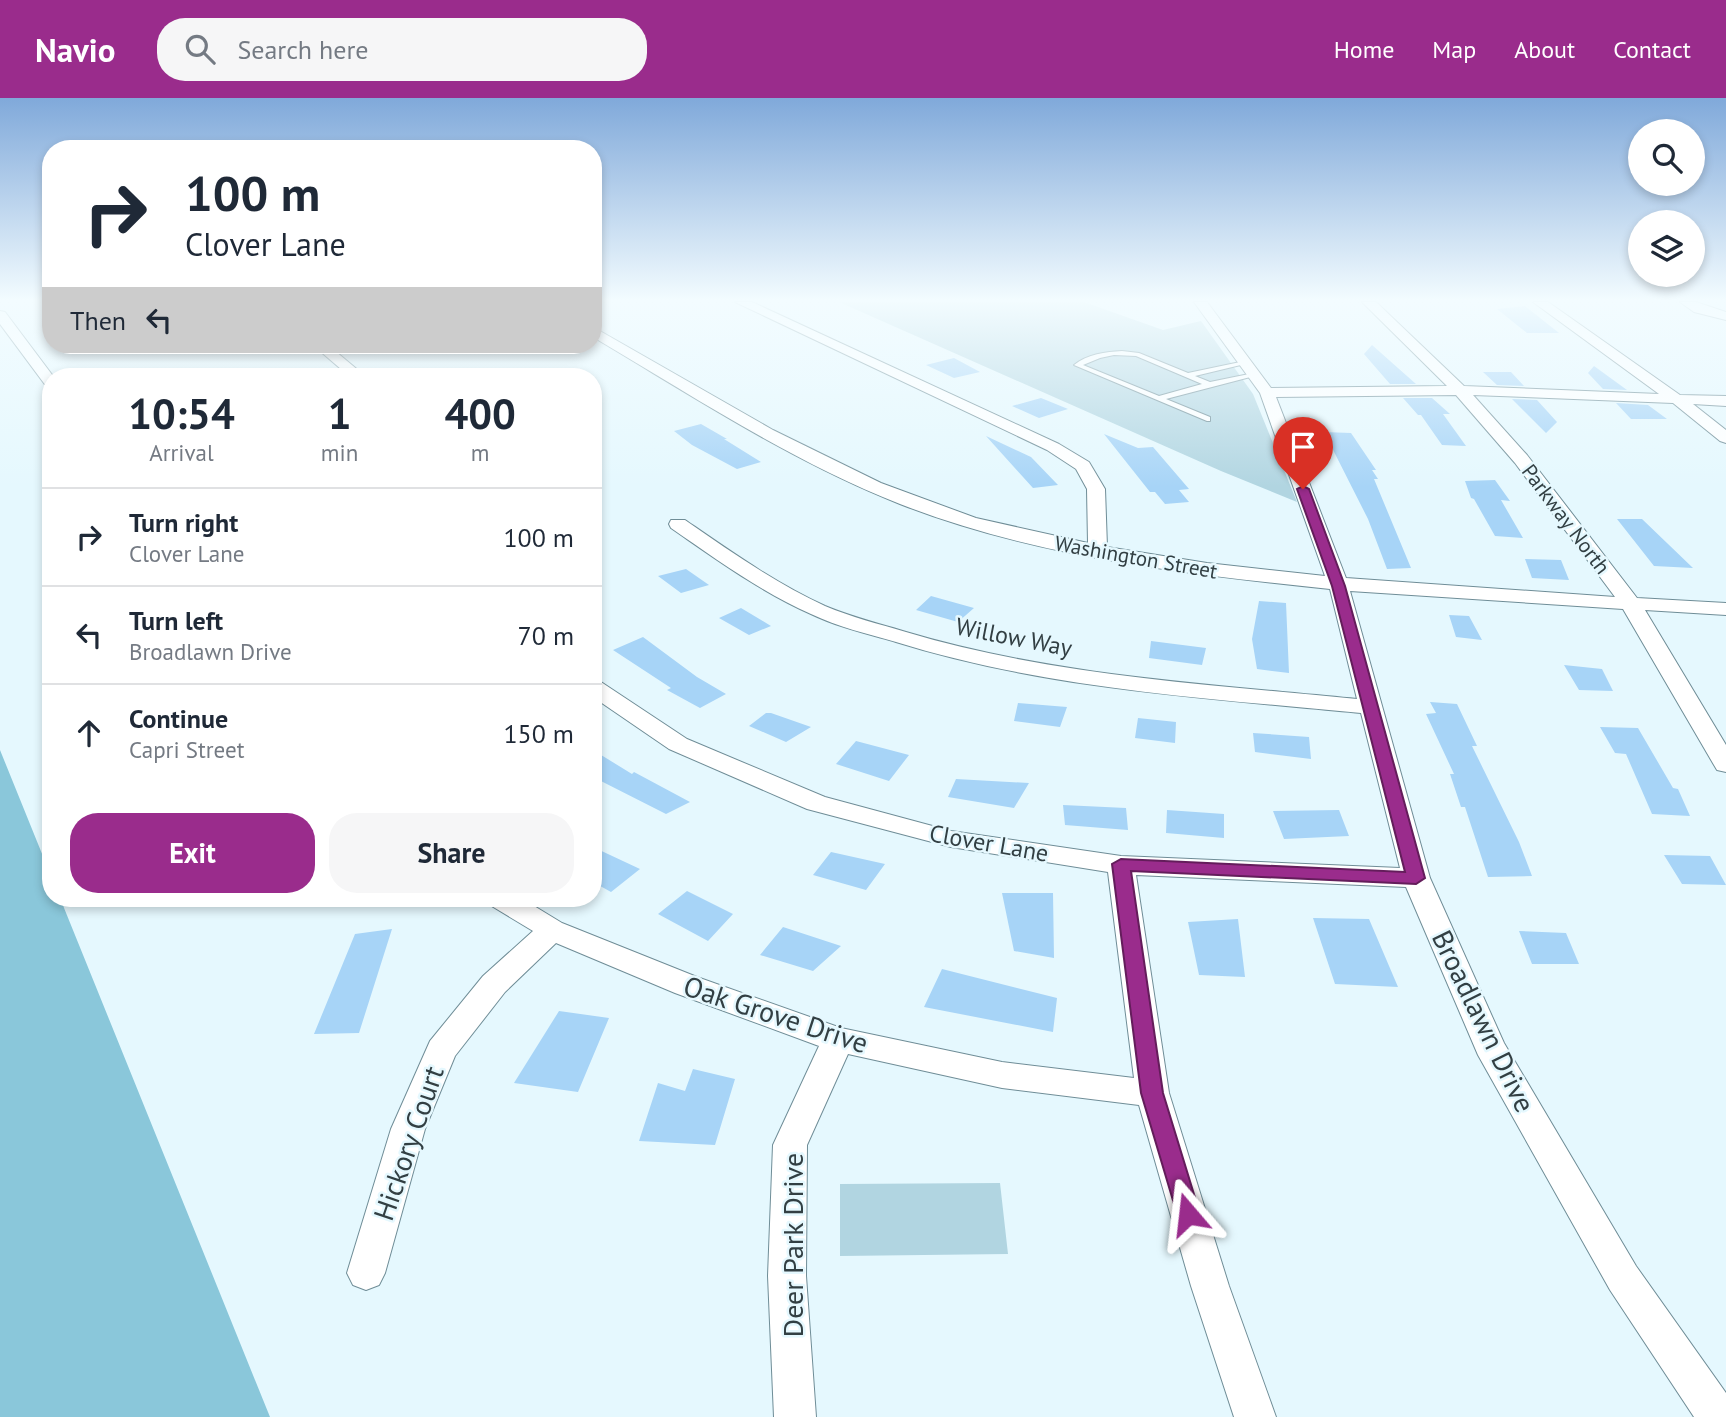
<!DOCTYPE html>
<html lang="en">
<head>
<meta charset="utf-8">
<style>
  body { margin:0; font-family:"PT Sans",sans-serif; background:#f6f6f7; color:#1f2937; height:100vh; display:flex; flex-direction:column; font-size:26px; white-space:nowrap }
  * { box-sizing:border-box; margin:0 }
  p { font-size:23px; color:#747a83 }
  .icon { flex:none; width:38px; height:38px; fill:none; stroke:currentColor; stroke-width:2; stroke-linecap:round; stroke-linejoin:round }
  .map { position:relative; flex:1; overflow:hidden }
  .details { position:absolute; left:42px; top:270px; width:560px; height:539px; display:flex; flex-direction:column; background:#fff; border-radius:28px; box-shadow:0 4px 10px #0003 }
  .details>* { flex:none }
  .guide { position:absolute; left:42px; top:42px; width:560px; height:214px; border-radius:28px; box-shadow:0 4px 10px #0003; background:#fff; color:#1f2937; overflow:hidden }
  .tools { position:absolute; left:1628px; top:21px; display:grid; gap:14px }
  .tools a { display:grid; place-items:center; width:77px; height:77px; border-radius:50%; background:#fff; box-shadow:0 4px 10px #0003; font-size:35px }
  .pin { position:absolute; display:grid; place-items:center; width:60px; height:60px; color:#fff; margin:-72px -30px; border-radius:50% 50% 50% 0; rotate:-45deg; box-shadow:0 0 7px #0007 }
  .pin .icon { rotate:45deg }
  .me { position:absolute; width:77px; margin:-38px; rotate:343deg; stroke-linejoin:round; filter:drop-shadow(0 0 5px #0008) }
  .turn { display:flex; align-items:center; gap:24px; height:147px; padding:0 28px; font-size:32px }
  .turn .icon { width:91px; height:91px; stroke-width:2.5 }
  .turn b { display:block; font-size:49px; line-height:60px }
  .then { display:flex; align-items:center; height:66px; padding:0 28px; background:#0003; gap:14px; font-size:26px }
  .eta { display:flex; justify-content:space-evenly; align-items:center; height:119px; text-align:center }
  .eta b { font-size:42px; font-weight:800; line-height:49px }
  .primary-button { display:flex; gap:14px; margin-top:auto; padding:14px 28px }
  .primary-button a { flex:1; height:80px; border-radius:28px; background:#9a2c8c; color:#fff; font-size:28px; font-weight:800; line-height:80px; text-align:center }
  .primary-button a+a { background:#f6f6f7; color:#1f2937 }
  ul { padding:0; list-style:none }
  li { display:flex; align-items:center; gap:21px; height:98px; padding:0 28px; border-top:2px solid #e0e1e3 }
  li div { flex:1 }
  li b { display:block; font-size:26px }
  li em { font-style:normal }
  header { display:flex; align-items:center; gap:42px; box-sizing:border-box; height:98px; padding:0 35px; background:#9a2c8c; color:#fff }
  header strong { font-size:33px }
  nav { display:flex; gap:38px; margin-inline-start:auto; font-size:24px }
  .search { width:490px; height:63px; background:#f6f6f7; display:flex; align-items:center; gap:18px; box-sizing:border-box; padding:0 24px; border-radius:28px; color:#747a83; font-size:26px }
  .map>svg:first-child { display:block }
  .green { fill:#b1d5e1 }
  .forest { fill:#8ac7da }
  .building { fill:#a7d4f7 }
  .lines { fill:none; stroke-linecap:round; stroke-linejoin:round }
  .lane-casing { stroke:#6f8d97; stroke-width:2 }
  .street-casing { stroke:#6f8d97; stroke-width:2 }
  .lane { fill:#fff; fill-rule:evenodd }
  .street { fill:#fff; fill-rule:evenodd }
  .route { fill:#9a2c8c; stroke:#641d5b; stroke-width:2 }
  .labels { text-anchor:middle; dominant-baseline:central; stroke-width:5; stroke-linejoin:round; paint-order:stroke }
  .far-street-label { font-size:21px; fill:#323f43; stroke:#e5f8fe }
  .street-label { font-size:24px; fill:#323f43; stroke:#e5f8fe }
  .near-street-label { font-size:28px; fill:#323f43; stroke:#e5f8fe }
</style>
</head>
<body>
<header>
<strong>Navio</strong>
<div class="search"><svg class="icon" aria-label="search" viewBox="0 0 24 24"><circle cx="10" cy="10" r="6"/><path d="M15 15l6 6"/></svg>Search here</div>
<nav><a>Home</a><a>Map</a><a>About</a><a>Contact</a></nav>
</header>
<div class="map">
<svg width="1726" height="1319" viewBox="0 0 1726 1319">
  <rect width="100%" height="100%" fill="#e5f8fe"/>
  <path class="green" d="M839,204H1084L1163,232L1201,223L1253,296L1297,404L1221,373Z
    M1000,1085L1008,1156L840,1158V1086Z"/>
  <path class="forest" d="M0,652L51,778V800H60L270,1319H0Z"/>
  <path class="building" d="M1525,208L1559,235H1527L1497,211Z
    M1372,247L1416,286H1390L1364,256Z
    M954,260L980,274L954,280L926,267Z
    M1594,268L1627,292L1603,291L1588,275Z
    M1483,274H1511L1524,288L1497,287Z
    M1041,300L1068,311L1039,320L1012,308Z
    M1403,300H1432L1450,316H1443L1466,348L1442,347L1421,317H1418Z
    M1512,301L1537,302L1557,324L1546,335Z
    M1616,305L1648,307L1667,321H1631Z
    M701,326L727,341H724L761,364L737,371L692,347L674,333Z
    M1324,334L1351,335L1376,372H1372L1378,381H1374L1411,470L1387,471L1368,421Z
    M1104,336L1138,350L1153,349L1189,391L1179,392L1189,404L1165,406L1155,394H1150Z
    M986,338L1031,359L1058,387L1033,390Z
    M1495,382L1510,403L1501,402L1523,440L1495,438L1474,401L1471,400L1465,383Z
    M1617,421H1642L1693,470L1654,468Z
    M1525,461L1561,462L1569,482L1532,480Z
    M686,471L709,487L681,495L658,478Z
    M931,498L974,510L958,524L916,512Z
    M1259,503L1286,505L1289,575L1257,571L1252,541Z
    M741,510L771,528L749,537L719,520Z
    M1449,517L1469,518L1482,542L1456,539Z
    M643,539L697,579L726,596L700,610L667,592L671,590L613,552Z
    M1151,543L1206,550L1202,567L1149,560Z
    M1564,567L1602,571L1613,593L1579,592Z
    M1430,604L1457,606L1477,648H1472L1519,744L1532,778L1488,779L1465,709H1461L1450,676H1454L1426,616L1436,615Z
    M1018,605L1067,609L1060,629L1014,623Z
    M766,615H771L811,629L786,644L749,628Z
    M1138,620L1176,624L1175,645L1135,640Z
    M1600,629L1638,630L1673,690L1678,691L1690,718L1652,716L1626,656L1615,655Z
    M1253,635L1309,639L1311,661L1255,654Z
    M856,643L909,657L889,683L836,666Z
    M593,652L632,676L634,674L690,704L666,716L593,679Z
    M956,681L1029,685L1014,710L948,699Z
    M1063,707L1126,710L1128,732L1065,727Z
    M1167,712L1224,716V740L1166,735Z
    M1339,712L1349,738L1284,741L1273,713Z
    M593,749L640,771L611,794L593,784Z
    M831,754L885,766L866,792L813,777Z
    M1664,757L1710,758L1726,787L1682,786Z
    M687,793L733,816L708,843L658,816Z
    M1002,795H1053L1054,860L1014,853Z
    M1313,820L1369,821L1398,889L1335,886Z
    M1238,821L1245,879L1199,877L1188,824Z
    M783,829L841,848L813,873L760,857Z
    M392,831L359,935L314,936L355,836Z
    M1519,833L1566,835L1579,866H1532Z
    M942,871L1057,900L1053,934L924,909Z
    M559,913L609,920L578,994L514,985Z
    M693,971L735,981L715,1047L639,1043L658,985L685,993Z"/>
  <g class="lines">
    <defs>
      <path id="lane" d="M1122,253L1139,255L1188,275L1245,263L1249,265L1195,278L1210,284L1254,275L1258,277L1166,301L1210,319V323H1207L1074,267C1088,256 1105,254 1122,253ZM1114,257L1136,258L1202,286L1159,298L1083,267L1100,260Z"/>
      <path id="street" d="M735,204H752L1059,346L1089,364L1105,391L1107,449L1207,465L1325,478L1260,295L1194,204H1207L1271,290L1447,288L1362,204H1376L1464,288L1659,296L1533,204H1548L1680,297L1726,298V308L1693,306L1726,332V345L1720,343L1673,305L1473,297L1527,357L1637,500L1726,505V517L1645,512L1726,647V674L1717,672L1714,667L1623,511L1350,493L1430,780L1504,945L1636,1168L1726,1295V1319H1694L1610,1192L1478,957L1406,789L1136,777L1169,995L1229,1188L1276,1319H1234L1191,1188L1139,1007L1002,990L848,956L807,1047L806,1178L816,1319H774L768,1178L773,1047L819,948L675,895L556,845L505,894L455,958L425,1031L385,1175L379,1187L366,1192L353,1187L347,1175L391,1031L430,943L483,878L533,833L490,807L486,800H521L562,825L697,879L841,930L1002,964L1134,980L1108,774L951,749L807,711L669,651L593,599V582L601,584L687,641L825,699L951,733L1121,758L1400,770L1361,615C1205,600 1047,591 896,544C868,536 838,529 811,516C761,494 716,461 671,430L669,426L671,422H685C730,453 775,485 825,508C851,519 879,526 906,534C1053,578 1206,586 1357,601L1330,491C1186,476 1035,459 900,406C791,363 693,298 593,239V229L773,332L881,385L976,420L1088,445L1087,391L1076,371L1047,352ZM1456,297L1515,365L1615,499L1346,480L1276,299Z
        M1680,204H1696L1726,214V222L1694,214Z
        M0,213L5,214L53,278H51V289L46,288L0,226Z
        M313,247H328L365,278H349Z"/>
    </defs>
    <use href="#lane" class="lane-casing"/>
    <use href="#street" class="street-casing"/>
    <use href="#lane" class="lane"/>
    <use href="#street" class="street"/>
  </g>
  <linearGradient id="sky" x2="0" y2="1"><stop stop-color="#80a9da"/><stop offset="0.52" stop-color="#f3fcff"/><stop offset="1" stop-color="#f3fcff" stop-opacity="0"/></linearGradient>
  <rect width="1726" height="389" fill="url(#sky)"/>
  <path class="route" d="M1303,388L1309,391L1345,488L1425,780L1416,786L1131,773L1163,995L1200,1116L1197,1123L1188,1126L1180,1123L1177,1116L1141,995L1112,766L1121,761L1405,774L1332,488L1297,391Z"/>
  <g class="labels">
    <g class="far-street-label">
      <text transform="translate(1566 421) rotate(53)">Parkway North</text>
      <text transform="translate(1136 459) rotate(10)">Washington Street</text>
    </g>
    <g class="street-label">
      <text transform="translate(1014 539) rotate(11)">Willow Way</text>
      <text transform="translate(989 745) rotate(10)">Clover Lane</text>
    </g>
    <g class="near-street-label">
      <text transform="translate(776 916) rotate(18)">Oak Grove Drive</text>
      <text transform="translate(1484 923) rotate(64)">Broadlawn Drive</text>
      <text transform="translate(408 1045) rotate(-71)">Hickory Court</text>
      <text transform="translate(792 1147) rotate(-90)">Deer Park Drive</text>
    </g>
  </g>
</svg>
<div class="tools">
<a><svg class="icon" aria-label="search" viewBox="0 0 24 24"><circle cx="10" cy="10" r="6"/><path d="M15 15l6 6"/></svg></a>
<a><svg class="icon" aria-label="layers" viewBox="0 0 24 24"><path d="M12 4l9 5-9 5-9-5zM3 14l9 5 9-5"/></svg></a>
</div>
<div class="pin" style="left:1303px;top:391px;background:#d93025"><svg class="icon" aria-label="arrive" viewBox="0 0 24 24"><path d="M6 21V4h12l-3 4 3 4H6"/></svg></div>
<svg class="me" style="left:1188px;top:1116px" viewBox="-20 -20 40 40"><path d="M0-17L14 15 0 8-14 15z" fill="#9a2c8c" stroke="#fff" stroke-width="4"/></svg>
<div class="guide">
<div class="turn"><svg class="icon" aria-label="right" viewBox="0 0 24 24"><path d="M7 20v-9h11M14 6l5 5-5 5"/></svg><div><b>100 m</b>Clover Lane</div></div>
<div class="then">Then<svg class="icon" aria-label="left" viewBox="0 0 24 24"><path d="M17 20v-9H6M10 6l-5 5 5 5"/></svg></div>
</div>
<section class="details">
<div class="eta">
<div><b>10:54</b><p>Arrival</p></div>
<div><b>1</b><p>min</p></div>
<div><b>400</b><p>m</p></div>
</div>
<ul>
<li><svg class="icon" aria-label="right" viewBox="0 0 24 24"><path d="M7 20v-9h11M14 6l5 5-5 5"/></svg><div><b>Turn right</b><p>Clover Lane</p></div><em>100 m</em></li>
<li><svg class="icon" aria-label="left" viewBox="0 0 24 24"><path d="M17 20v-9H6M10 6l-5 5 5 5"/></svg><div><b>Turn left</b><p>Broadlawn Drive</p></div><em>70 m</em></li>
<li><svg class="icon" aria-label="ahead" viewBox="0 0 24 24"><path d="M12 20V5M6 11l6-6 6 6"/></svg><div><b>Continue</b><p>Capri Street</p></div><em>150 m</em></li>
</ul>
<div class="primary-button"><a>Exit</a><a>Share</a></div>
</section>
</div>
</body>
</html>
